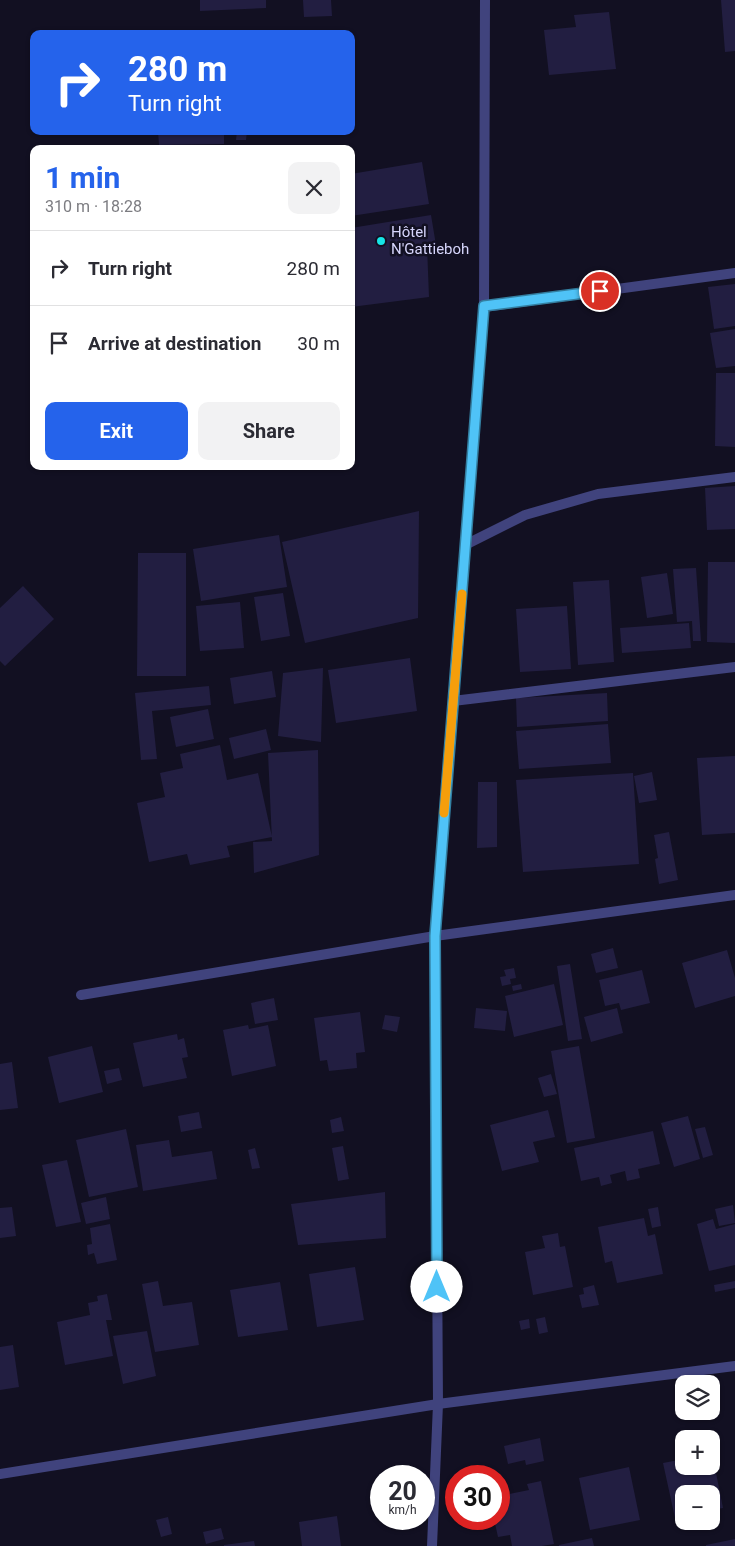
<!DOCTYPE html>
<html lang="en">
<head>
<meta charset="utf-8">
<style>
  body { margin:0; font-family:Roboto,sans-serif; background:#f2f2f3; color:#2b2b33; height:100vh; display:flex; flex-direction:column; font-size:19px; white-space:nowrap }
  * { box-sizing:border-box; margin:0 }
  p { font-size:16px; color:#7c7c81 }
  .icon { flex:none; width:28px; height:28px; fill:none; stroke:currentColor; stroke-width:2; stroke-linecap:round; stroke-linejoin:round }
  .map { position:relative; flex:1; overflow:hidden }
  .panel { position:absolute; left:30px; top:145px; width:325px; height:325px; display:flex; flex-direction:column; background:#fff; border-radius:10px; box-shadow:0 1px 4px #0004 }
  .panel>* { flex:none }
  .banner { position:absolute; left:30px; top:30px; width:325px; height:105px; border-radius:10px; box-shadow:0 1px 4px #0004; background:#2563eb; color:#fff; overflow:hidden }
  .buttons { position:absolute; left:675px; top:1375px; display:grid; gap:10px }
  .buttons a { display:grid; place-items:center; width:45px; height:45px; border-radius:10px; background:#fff; box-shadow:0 1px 4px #0004; font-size:25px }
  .speed { position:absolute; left:370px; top:1465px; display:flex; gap:10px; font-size:25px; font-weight:700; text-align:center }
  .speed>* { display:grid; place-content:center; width:65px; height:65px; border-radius:50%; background:#fff; box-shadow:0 1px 4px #0004; line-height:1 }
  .speed small { font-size:12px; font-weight:400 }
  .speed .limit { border:8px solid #d22; background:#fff; color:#111 }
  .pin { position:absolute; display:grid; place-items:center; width:42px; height:42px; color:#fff; margin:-21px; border:2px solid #fff; border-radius:50%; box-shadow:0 1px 5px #0007 }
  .me { position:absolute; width:55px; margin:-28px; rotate:0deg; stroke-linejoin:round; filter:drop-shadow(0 0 4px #0008) }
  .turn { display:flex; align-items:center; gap:18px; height:105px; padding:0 15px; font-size:22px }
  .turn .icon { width:65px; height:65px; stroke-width:2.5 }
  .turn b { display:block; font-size:35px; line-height:42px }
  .round { display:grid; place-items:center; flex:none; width:52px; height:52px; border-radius:10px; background:#f2f2f3 }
  .summary { display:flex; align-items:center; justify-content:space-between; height:85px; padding:0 15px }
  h1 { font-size:30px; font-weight:700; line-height:38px; color:#2563eb }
  .primary-button { display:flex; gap:10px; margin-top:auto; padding:10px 15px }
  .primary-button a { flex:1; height:58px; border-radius:10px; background:#2563eb; color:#fff; font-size:20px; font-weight:700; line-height:58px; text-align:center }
  .primary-button a+a { background:#f2f2f3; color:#2b2b33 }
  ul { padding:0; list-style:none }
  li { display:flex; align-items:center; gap:15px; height:75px; padding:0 15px; border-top:1px solid #e1e1e2 }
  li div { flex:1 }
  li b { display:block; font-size:19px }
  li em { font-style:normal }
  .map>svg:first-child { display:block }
  .building { fill:#221e41 }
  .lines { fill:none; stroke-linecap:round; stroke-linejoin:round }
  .minor { stroke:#40437d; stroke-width:10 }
  .route-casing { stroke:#337fa1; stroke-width:12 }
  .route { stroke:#4fc3f7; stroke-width:9 }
  .slow { stroke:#f59e0b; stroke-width:9 }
  .poi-dot { fill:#16e5e6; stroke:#121022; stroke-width:2 }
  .labels { text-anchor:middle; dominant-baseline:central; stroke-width:5; stroke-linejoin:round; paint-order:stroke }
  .poi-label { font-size:15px; fill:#d6d5fb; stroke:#121022; text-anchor:start }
</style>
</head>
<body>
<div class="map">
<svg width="735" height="1546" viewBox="0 0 735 1546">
  <rect width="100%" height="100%" fill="#121022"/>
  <path class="building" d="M200,0H266V8L200,11Z
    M303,0H331L332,16L304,17Z
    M721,0H735V51L725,52Z
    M609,12L616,69L549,75L544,30L576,27L574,15Z
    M158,131H224V144L159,145Z
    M237,131H247L246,140H236Z
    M422,162L429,204L351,216V174Z
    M431,215L436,245L427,246L429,297L351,307V228Z
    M735,284V326L714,329L708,287Z
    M735,329V366L716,368L710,333Z
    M716,373H735V447L715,446Z
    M735,486V529L707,530L705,488Z
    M419,511L418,618L305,643L282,542Z
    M279,535L287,587L201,601L193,549Z
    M138,553H186V676H137Z
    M708,562H735V643L707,642Z
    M696,568L701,641H693L692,621L677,622L673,569Z
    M667,573L673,614L647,618L641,577Z
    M609,580L614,662L578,665L573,582Z
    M23,586L54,619L5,666L0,661V608Z
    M283,593L290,636L261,641L254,597Z
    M240,602L244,648L200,651L196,606Z
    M567,606L571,669L520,672L516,609Z
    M689,623L691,648L622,653L620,628Z
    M410,658L417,711L336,723L328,670Z
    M323,668L321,742L278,736L283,673Z
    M272,671L276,697L234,704L230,678Z
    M209,686L211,705L152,711L157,759L141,760L135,693Z
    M607,693L608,721L517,727L516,698Z
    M208,709L214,739L176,747L170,717Z
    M608,724L611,763L519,769L516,731Z
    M266,729L271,750L234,759L229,738Z
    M220,745L227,780L258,773L272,837L227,846L230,857L190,865L187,854L149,862L137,803L165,797L160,773L183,768L180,754Z
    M318,750L319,855L254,873L253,842L272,841L268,753Z
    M735,756V833L702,835L697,758Z
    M652,772L657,800L639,803L634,776Z
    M633,773L639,864L523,872L516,780Z
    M478,782H497V847L477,848Z
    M669,832L678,880L659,884L655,859L658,858L654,835Z
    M613,948L618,968L596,973L591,954Z
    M727,950L735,978V996L695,1008L682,963Z
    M570,964L582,1039L568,1041L557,966Z
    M514,968L516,978L510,979L511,984L502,986L500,977L506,976L504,970Z
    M642,970L650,1003L621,1010L619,1003L605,1006L599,980Z
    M521,984L522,989L513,991L512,986Z
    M554,984L563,1025L514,1037L505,996Z
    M274,998L278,1020L255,1024L251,1003Z
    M476,1008L507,1011L505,1031L474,1028Z
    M617,1008L623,1033L591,1042L584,1017Z
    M360,1012L365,1052L356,1053L357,1068L329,1071L327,1060L320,1061L314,1018Z
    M385,1015L400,1017L397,1032L382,1029Z
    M248,1025L249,1029L268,1025L276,1066L232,1076L223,1030Z
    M177,1034L178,1040L184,1038L188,1057L182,1058L187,1078L143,1087L133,1043Z
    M92,1046L103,1092L59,1103L48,1057Z
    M579,1046L595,1138L567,1143L551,1051Z
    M12,1062L18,1108L0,1110V1064Z
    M119,1068L122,1080L107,1084L104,1071Z
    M551,1074L557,1094L544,1097L538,1078Z
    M548,1110L555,1137L533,1142L539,1162L502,1171L490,1125Z
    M199,1112L202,1128L181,1132L178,1116Z
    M688,1116L700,1159L674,1167L661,1123Z
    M341,1117L344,1131L332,1133L330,1120Z
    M705,1127L713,1155L703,1158L695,1129Z
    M126,1129L138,1187L89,1197L76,1140Z
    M653,1131L660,1164L638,1169L640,1178L627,1181L625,1171L610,1175L612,1183L601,1186L599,1177L581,1181L574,1148Z
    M169,1140L172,1157L212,1151L217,1179L143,1191L136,1145Z
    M343,1146L349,1179L338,1181L332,1148Z
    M255,1148L260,1168L252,1169L248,1150Z
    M67,1160L81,1222L56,1227L42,1165Z
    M385,1192L386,1238L298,1245L291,1204Z
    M106,1197L110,1219L86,1224L81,1203Z
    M733,1205L735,1223L719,1226L715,1209Z
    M12,1207L16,1236L0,1238V1208Z
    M658,1207L661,1226L652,1228L648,1209Z
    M644,1218L648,1236L655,1234L663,1274L617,1283L612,1261L605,1263L598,1227Z
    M713,1219L716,1229L735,1224V1265L709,1271L697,1224Z
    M110,1224L117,1260L97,1264L94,1253L88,1255L87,1245L92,1244L90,1228Z
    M558,1233L560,1247L565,1246L573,1287L533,1295L525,1252L545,1248L542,1236Z
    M355,1267L364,1320L317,1327L309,1274Z
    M158,1281L163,1306L192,1302L199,1345L155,1352L142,1284Z
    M735,1281V1288L715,1292L714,1285Z
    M280,1282L288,1330L238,1337L230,1290Z
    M594,1285L599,1305L582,1308L579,1295L584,1294L583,1288Z
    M107,1294L112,1320H106L113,1356L65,1365L57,1322L90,1315L88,1303L98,1301L97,1296Z
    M545,1317L548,1332L539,1334L536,1319Z
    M529,1319L530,1328L521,1330L519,1321Z
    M147,1331L156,1376L123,1384L113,1336Z
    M13,1345L19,1387L0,1390V1347Z
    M540,1438L544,1461L526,1465L525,1460L508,1464L504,1446Z
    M712,1453L723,1508L711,1510V1494H684V1516L675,1518L663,1463L684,1459V1466H711Z
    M629,1467L640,1520L590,1530L579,1478Z
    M541,1481L554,1544L542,1546H512L510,1535L498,1537L494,1519H499V1496L529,1490L527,1484Z
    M337,1516L341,1546H302L299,1522Z
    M168,1517L172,1534L161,1537L156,1520Z
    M221,1528L224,1539L206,1544L203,1532Z
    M592,1538L594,1546H559V1545Z
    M735,1539V1546H706V1545Z
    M254,1541L255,1546H224V1545Z"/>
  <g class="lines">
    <path class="minor" d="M484,307L735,273
      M465,545L525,515L598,494L735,477
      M453,701L735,667
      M81,995L435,936L735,895
      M0,1474L438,1404L735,1366
      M432,1546L438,1404L435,936L484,307L485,0"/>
  </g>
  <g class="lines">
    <defs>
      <path id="route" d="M437,1287L435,936L484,306L600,291"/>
    </defs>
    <use href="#route" class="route-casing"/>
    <use href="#route" class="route"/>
    <path class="slow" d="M444,813L462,594"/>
  </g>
  <circle class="poi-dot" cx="381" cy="241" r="5"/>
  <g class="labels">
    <g class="poi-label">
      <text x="391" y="232">Hôtel<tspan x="391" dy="17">N'Gattieboh</tspan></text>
    </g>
  </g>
</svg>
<div class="buttons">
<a><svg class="icon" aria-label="layers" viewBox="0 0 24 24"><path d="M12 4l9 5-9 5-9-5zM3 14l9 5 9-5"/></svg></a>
<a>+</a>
<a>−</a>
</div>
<div class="speed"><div>20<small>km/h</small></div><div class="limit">30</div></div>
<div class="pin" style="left:600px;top:291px;background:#d93025"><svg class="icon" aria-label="arrive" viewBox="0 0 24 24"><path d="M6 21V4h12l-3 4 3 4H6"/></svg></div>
<svg class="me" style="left:437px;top:1287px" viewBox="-20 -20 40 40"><circle r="19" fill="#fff"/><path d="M0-13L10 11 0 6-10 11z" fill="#4fc3f7"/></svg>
<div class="banner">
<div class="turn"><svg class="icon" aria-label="right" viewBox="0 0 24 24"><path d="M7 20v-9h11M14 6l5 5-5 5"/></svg><div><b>280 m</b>Turn right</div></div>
</div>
<section class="panel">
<div class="summary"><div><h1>1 min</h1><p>310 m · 18:28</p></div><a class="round"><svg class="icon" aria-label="close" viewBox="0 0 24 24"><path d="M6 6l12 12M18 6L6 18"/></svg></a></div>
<ul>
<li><svg class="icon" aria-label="right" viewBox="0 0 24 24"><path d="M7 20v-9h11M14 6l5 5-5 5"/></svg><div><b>Turn right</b></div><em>280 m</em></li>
<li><svg class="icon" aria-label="arrive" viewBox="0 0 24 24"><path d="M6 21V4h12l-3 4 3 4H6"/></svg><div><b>Arrive at destination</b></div><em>30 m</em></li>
</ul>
<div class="primary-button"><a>Exit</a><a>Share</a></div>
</section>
</div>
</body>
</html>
